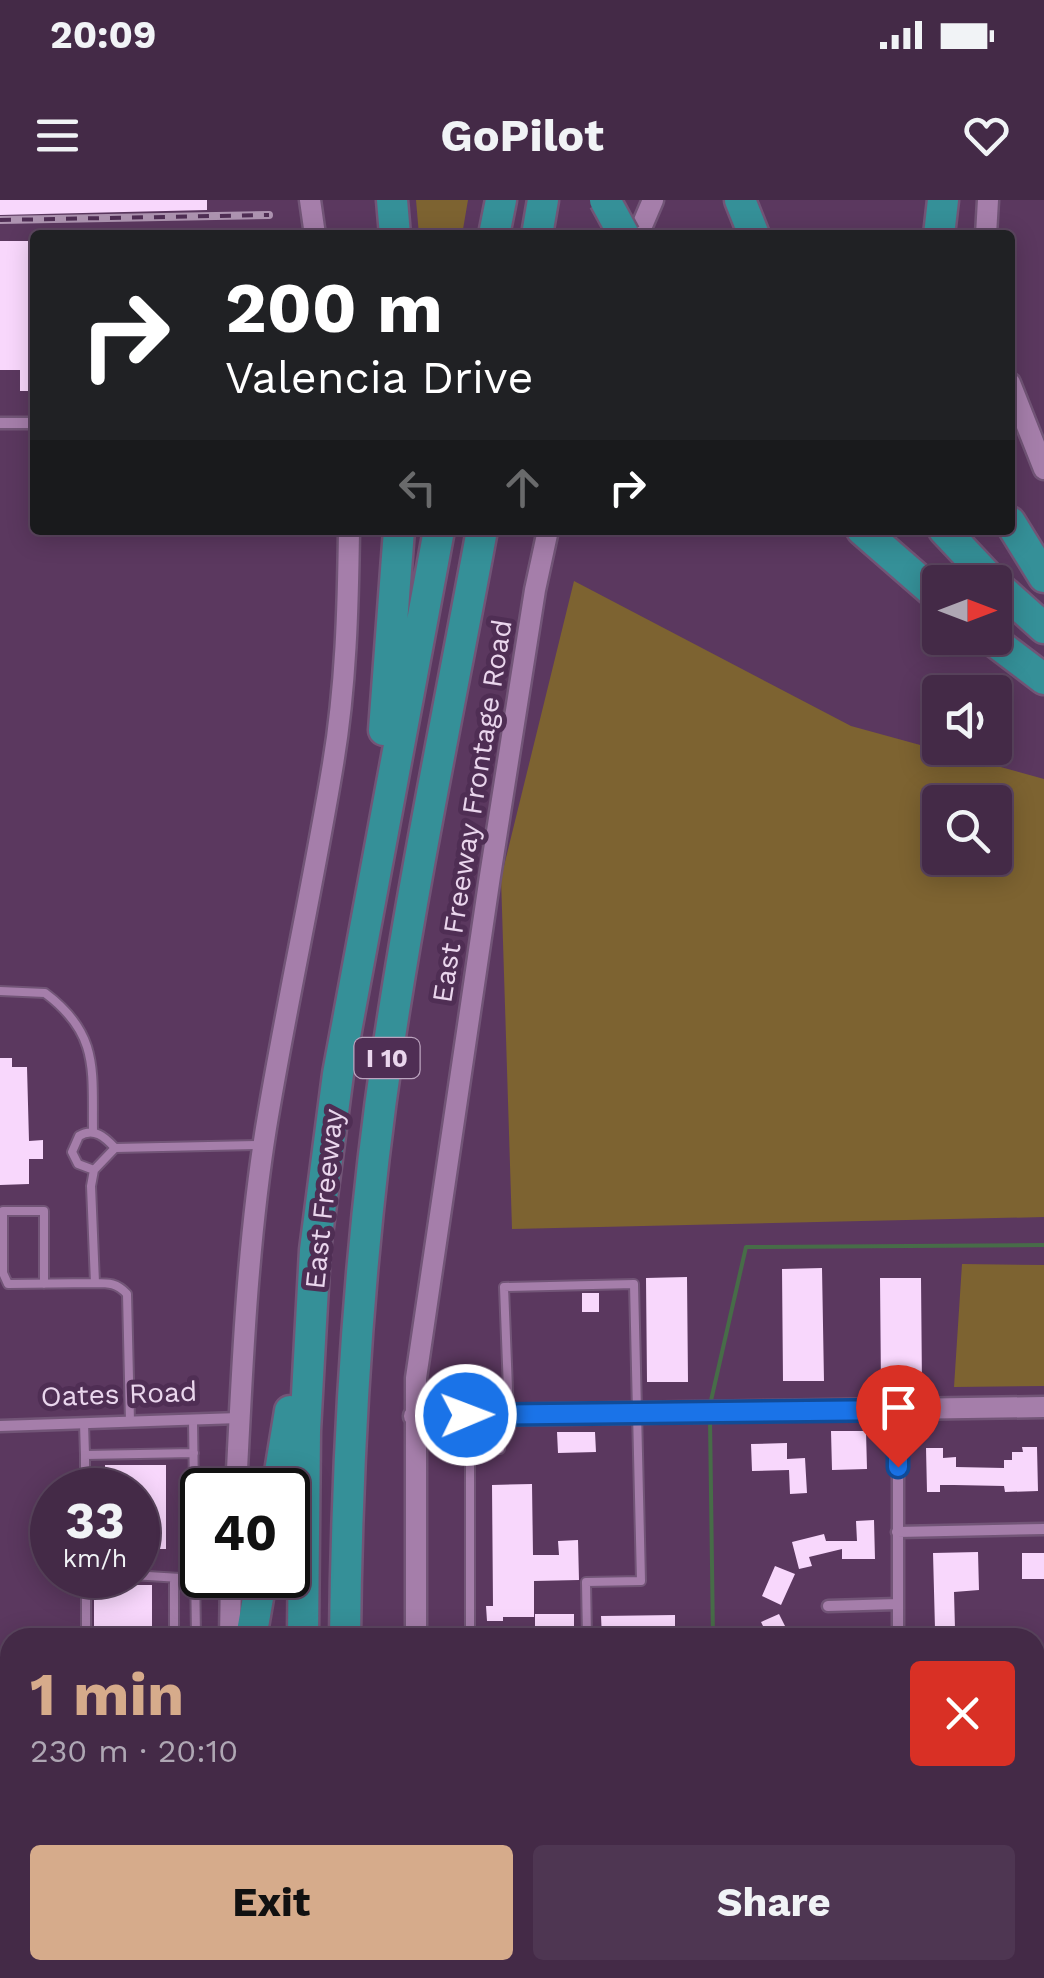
<!DOCTYPE html>
<html lang="en">
<head>
<meta charset="utf-8">
<style>
  body { margin:0; font-family:"Work Sans",sans-serif; background:#4e3652; color:#f1f3f6; height:100vh; display:flex; flex-direction:column; font-size:38px; white-space:nowrap }
  * { box-sizing:border-box; margin:0 }
  p { font-size:32px; color:#afa7b4 }
  .icon { flex:none; width:55px; height:55px; fill:none; stroke:currentColor; stroke-width:2; stroke-linecap:round; stroke-linejoin:round }
  .map { position:relative; flex:1; overflow:hidden }
  .sheet { position:absolute; left:0px; top:1428px; width:1045px; height:352px; display:flex; flex-direction:column; background:#442a47; border-radius:30px 30px 0 0; box-shadow:0 5px 25px #0003,0 0 0 2px #5c4660 }
  .sheet>* { flex:none }
  .hud { position:absolute; left:30px; top:30px; width:985px; height:305px; border-radius:10px; box-shadow:0 5px 25px #0003,0 0 0 2px #5c4660; background:#202124; color:#fff; overflow:hidden }
  .needle { width:65px; rotate:90deg }
  .buttons { position:absolute; left:922px; top:365px; display:grid; gap:20px }
  .buttons a { display:grid; place-items:center; width:90px; height:90px; border-radius:10px; background:#442a47; box-shadow:0 5px 25px #0003,0 0 0 2px #5c4660; font-size:50px }
  .speed { position:absolute; left:30px; top:1268px; display:flex; gap:20px; font-size:50px; font-weight:700; text-align:center }
  .speed>* { display:grid; place-content:center; width:130px; height:130px; border-radius:50%; background:#442a47; box-shadow:0 5px 25px #0003,0 0 0 2px #5c4660; line-height:1 }
  .speed small { font-size:25px; font-weight:400 }
  .speed .limit { border:5px solid #111; border-radius:15px; background:#fff; color:#111 }
  .pin { position:absolute; display:grid; place-items:center; width:85px; height:85px; color:#fff; margin:-102px -42px; border-radius:50% 50% 50% 0; rotate:-45deg; box-shadow:0 0 10px #0007 }
  .pin .icon { rotate:45deg }
  .me { position:absolute; width:110px; margin:-55px; rotate:89deg; stroke-linejoin:round; filter:drop-shadow(0 0 8px #0008) }
  .turn { display:flex; align-items:center; gap:35px; height:210px; padding:0 30px; font-size:45px }
  .turn .icon { width:130px; height:130px; stroke-width:2.5 }
  .turn b { display:block; font-size:70px; line-height:85px }
  .lanes { display:flex; align-items:center; height:95px; padding:0 30px; background:#0003; justify-content:center; gap:50px; direction:ltr }
  .lanes .off { opacity:.35 }
  .round { display:grid; place-items:center; flex:none; width:105px; height:105px; border-radius:10px; background:#4e3652 }
  .summary { display:flex; align-items:center; justify-content:space-between; height:170px; padding:0 30px }
  h1 { font-size:60px; font-weight:700; line-height:75px; color:#d6ab8b }
  .primary-button { display:flex; gap:20px; margin-top:auto; padding:20px 30px }
  .primary-button a { flex:1; height:115px; border-radius:10px; background:#d6ab8b; color:#111; font-size:40px; font-weight:700; line-height:115px; text-align:center }
  .primary-button a+a { background:#4e3652; color:#f1f3f6 }
  .status { display:flex; justify-content:space-between; align-items:center; height:70px; padding:0 50px; background:#442a47; direction:ltr }
  .status svg { height:28px; fill:currentColor }
  header { display:flex; justify-content:space-between; align-items:center; height:130px; padding:0 30px; background:#442a47; font-size:45px; font-weight:700 }
  .map>svg:first-child { display:block }
  .green { fill:#7d6331; fill-rule:evenodd }
  .lines { fill:none; stroke-linecap:round; stroke-linejoin:round }
  .stream { stroke:#476c48; stroke-width:4 }
  .building { fill:#f8d7fc }
  .lane-casing { stroke:#725577; stroke-width:12 }
  .street-casing { stroke:#725577; stroke-width:15 }
  .secondary-casing { stroke:#725577; stroke-width:25 }
  .highway-casing { stroke:#725577; stroke-width:35 }
  .lane { stroke:#a57eaa; stroke-width:8 }
  .street { stroke:#a57eaa; stroke-width:10 }
  .secondary { stroke:#a57eaa; stroke-width:20 }
  .highway { stroke:#359098; stroke-width:30 }
  .rail-casing { stroke:#ae94b1; stroke-width:8 }
  .rail { stroke:#4f2e54; stroke-width:4; stroke-dasharray:11; stroke-linecap:butt }
  .highway-bridge-casing { stroke:#725577; stroke-width:35; stroke-linecap:butt }
  .highway-bridge { stroke:#359098; stroke-width:30 }
  .route-casing { stroke:#114b97; stroke-width:25 }
  .route { stroke:#1a73e8; stroke-width:18 }
  .labels { text-anchor:middle; dominant-baseline:central; stroke-width:10; stroke-linejoin:round; paint-order:stroke }
  .shield { fill:#4f2e54; stroke:#bca4bf; stroke-width:2.5 }
  .shield-label { font-size:25px; font-weight:bold; fill:#ead6ed }
  .street-label { font-size:28px; fill:#ead6ed; stroke:#4f2e54 }
</style>
</head>
<body>
<div class="status"><b>20:09</b><svg viewBox="0 0 49 12"><path d="M0 12V9h3v3zM5 12V6h3v6zM10 12V3h3v9zM15 12V0h3v12zM26 1h20v11H26zM47 4h2v5h-2z"/></svg></div>
<header><svg class="icon" aria-label="menu" viewBox="0 0 24 24"><path d="M4 6h16M4 12h16M4 18h16"/></svg>GoPilot<svg class="icon" aria-label="heart" viewBox="0 0 24 24"><path d="M12 20l-8-8c-3-5 5-10 8-4 3-6 11-1 8 4z"/></svg></header>
<div class="map">
<svg width="1044" height="1778" viewBox="0 0 1044 1778">
  <rect width="100%" height="100%" fill="#5b385f"/>
  <path class="green" d="M416,0H468L462,35H419Z
    M574,381L851,526L1044,579V1017L512,1029L501,678ZM940,602H995V658H940Z
    M962,1064L1044,1065V1186L954,1187Z"/>
  <g class="lines">
    <path class="stream" d="M710,1205L746,1047L1044,1045
      M710,1219L713,1438
      M717,1770V1778"/>
  </g>
  <path class="building" d="M0,0H207V10L0,15Z
    M0,41H35V191H20V170H0Z
    M0,858H12V867H27L29,941L43,940V959H29V984L0,985Z
    M822,1068L824,1181H783L782,1069Z
    M687,1077L688,1182H647L646,1078Z
    M880,1078H921L922,1186L881,1187Z
    M582,1093H599V1112H582Z
    M831,1231H866L867,1269L832,1270Z
    M557,1232H595L596,1252L558,1253Z
    M787,1243V1259L805,1258L807,1293L790,1294L789,1270L752,1271L751,1244Z
    M1022,1247H1037L1038,1291L1005,1292L1004,1286L954,1285H940V1292H927L926,1248H943V1258L956,1257V1267L1004,1268V1260H1012V1252H1023Z
    M105,1265H166V1349H138V1290H105Z
    M532,1284L533,1355H559L558,1341L578,1340L579,1380L534,1381V1417H503V1421H487L486,1406H493L492,1285Z
    M874,1320L875,1359H842V1349L809,1357L812,1366L799,1369L792,1342L824,1334L826,1341H857L856,1321Z
    M978,1352L979,1390L954,1392L955,1429H935L933,1353Z
    M1022,1353H1044V1379H1022Z
    M775,1366L795,1374L781,1405L762,1396Z
    M94,1385H152V1438H94Z
    M535,1414H574V1438H535Z
    M779,1414L791,1438H769L761,1422Z
    M675,1415V1438H602L601,1416Z"/>
  <g class="lines">
    <defs>
      <path id="lane" d="M0,791L45,793C100,834 92,871 93,932
        M94,970L78,964L72,952L79,936C94,927 105,937 115,948
        M44,1084V1011H3V1073L8,1084L95,1083
        M509,1215L504,1087L634,1084L641,1381L586,1382L587,1438
        M193,1220L196,1438
        M130,1222L127,1094C117,1083 109,1083 95,1083L91,986L94,970L115,948L260,945
        M84,1223L85,1255L194,1253
        M85,1255V1290
        M132,1375L228,1381
        M174,1378V1438
        M86,1438V1375
        M470,1438V1250L500,1249L501,1219
        M200,1770V1778
        M458,1770V1778
        M676,1770V1778
        M85,1778V1770"/>
      <path id="street" d="M0,223H35
        M0,1226L239,1218
        M897,1332L1044,1329
        M828,1406L898,1404
        M898,1438V1210
        M902,1770V1778"/>
      <path id="secondary" d="M310,0L315,35
        M638,35L653,0
        M986,35L988,0
        M1010,183L1044,269
        M414,1216L1044,1207
        M236,1290C242,1170 247,1047 266,928C286,806 313,686 333,564C346,486 348,408 349,330
        M230,1438L231,1375
        M416,1438V1178L490,676L535,390L548,330
        M233,1770L234,1778"/>
      <path id="highway" d="M392,0L395,35
        M740,0L754,35
        M494,35L501,0
        M537,35L543,0
        M939,35L943,0
        M1010,322L1044,377
        M862,330L940,398
        M944,330L993,382
        M995,384L1044,428
        M990,438L1044,479
        M384,530L399,330
        M277,1290L290,1211
        M251,1438L262,1375
        M303,1438L305,1231L315,1050L338,874L439,330
        M345,1438C347,1241 359,1045 388,850C414,676 450,503 482,330
        M307,1770V1778
        M347,1770V1778
        M410,1770L411,1778"/>
    </defs>
    <use href="#lane" class="lane-casing"/>
    <use href="#street" class="street-casing"/>
    <use href="#secondary" class="secondary-casing"/>
    <use href="#highway" class="highway-casing"/>
    <use href="#lane" class="lane"/>
    <use href="#street" class="street"/>
    <use href="#secondary" class="secondary"/>
    <use href="#highway" class="highway"/>
    <defs>
      <path id="rail" d="M0,20L269,15"/>
    </defs>
    <use href="#rail" class="rail-casing"/>
    <use href="#rail" class="rail"/>
    <defs>
      <path id="highway-bridge" d="M605,0L624,35"/>
    </defs>
    <use href="#highway-bridge" class="highway-bridge-casing"/>
    <use href="#highway-bridge" class="highway-bridge"/>
  </g>
  <g class="lines">
    <defs>
      <path id="route" d="M466,1215L898,1210V1267"/>
    </defs>
    <use href="#route" class="route-casing"/>
    <use href="#route" class="route"/>
  </g>
  <g class="labels">
    <rect class="shield" x="354.5" y="838" width="65" height="40" rx="8"/>
    <g class="shield-label">
      <text x="387" y="858">I 10</text>
    </g>
    <g class="street-label">
      <text transform="translate(472 611) rotate(-81)">East Freeway Frontage Road</text>
      <text transform="translate(324 999) rotate(-84)">East Freeway</text>
      <text transform="translate(119 1194) rotate(-2)">Oates Road</text>
    </g>
  </g>
</svg>
<div class="buttons">
<a><svg class="needle" viewBox="-14 -14 28 28"><path d="M0-13l5 13h-10z" fill="#e53935"/><path d="M0 13l5-13h-10z" fill="#afa7b4"/></svg></a>
<a><svg class="icon" aria-label="sound" viewBox="0 0 24 24"><path d="M4 9h4l5-4v14l-5-4H4zM17 9q2 3 0 6"/></svg></a>
<a><svg class="icon" aria-label="search" viewBox="0 0 24 24"><circle cx="10" cy="10" r="6"/><path d="M15 15l6 6"/></svg></a>
</div>
<div class="speed"><div>33<small>km/h</small></div><div class="limit">40</div></div>
<div class="pin" style="left:898px;top:1267px;background:#d93025"><svg class="icon" aria-label="arrive" viewBox="0 0 24 24"><path d="M6 21V4h12l-3 4 3 4H6"/></svg></div>
<svg class="me" style="left:466px;top:1215px" viewBox="-20 -20 40 40"><circle r="17" fill="#1a73e8" stroke="#fff" stroke-width="3"/><path d="M0-11L8 9 0 5-8 9z" fill="#fff"/></svg>
<div class="hud">
<div class="turn"><svg class="icon" aria-label="right" viewBox="0 0 24 24"><path d="M7 20v-9h11M14 6l5 5-5 5"/></svg><div><b>200 m</b>Valencia Drive</div></div>
<div class="lanes"><svg class="icon off" aria-label="left" viewBox="0 0 24 24"><path d="M17 20v-9H6M10 6l-5 5 5 5"/></svg><svg class="icon off" aria-label="ahead" viewBox="0 0 24 24"><path d="M12 20V5M6 11l6-6 6 6"/></svg><svg class="icon" aria-label="right" viewBox="0 0 24 24"><path d="M7 20v-9h11M14 6l5 5-5 5"/></svg></div>
</div>
<section class="sheet">
<div class="summary"><div><h1>1 min</h1><p>230 m · 20:10</p></div><a class="round" style="background:#d93025;color:#fff"><svg class="icon" aria-label="close" viewBox="0 0 24 24"><path d="M6 6l12 12M18 6L6 18"/></svg></a></div>
<div class="primary-button"><a>Exit</a><a>Share</a></div>
</section>
</div>
</body>
</html>
